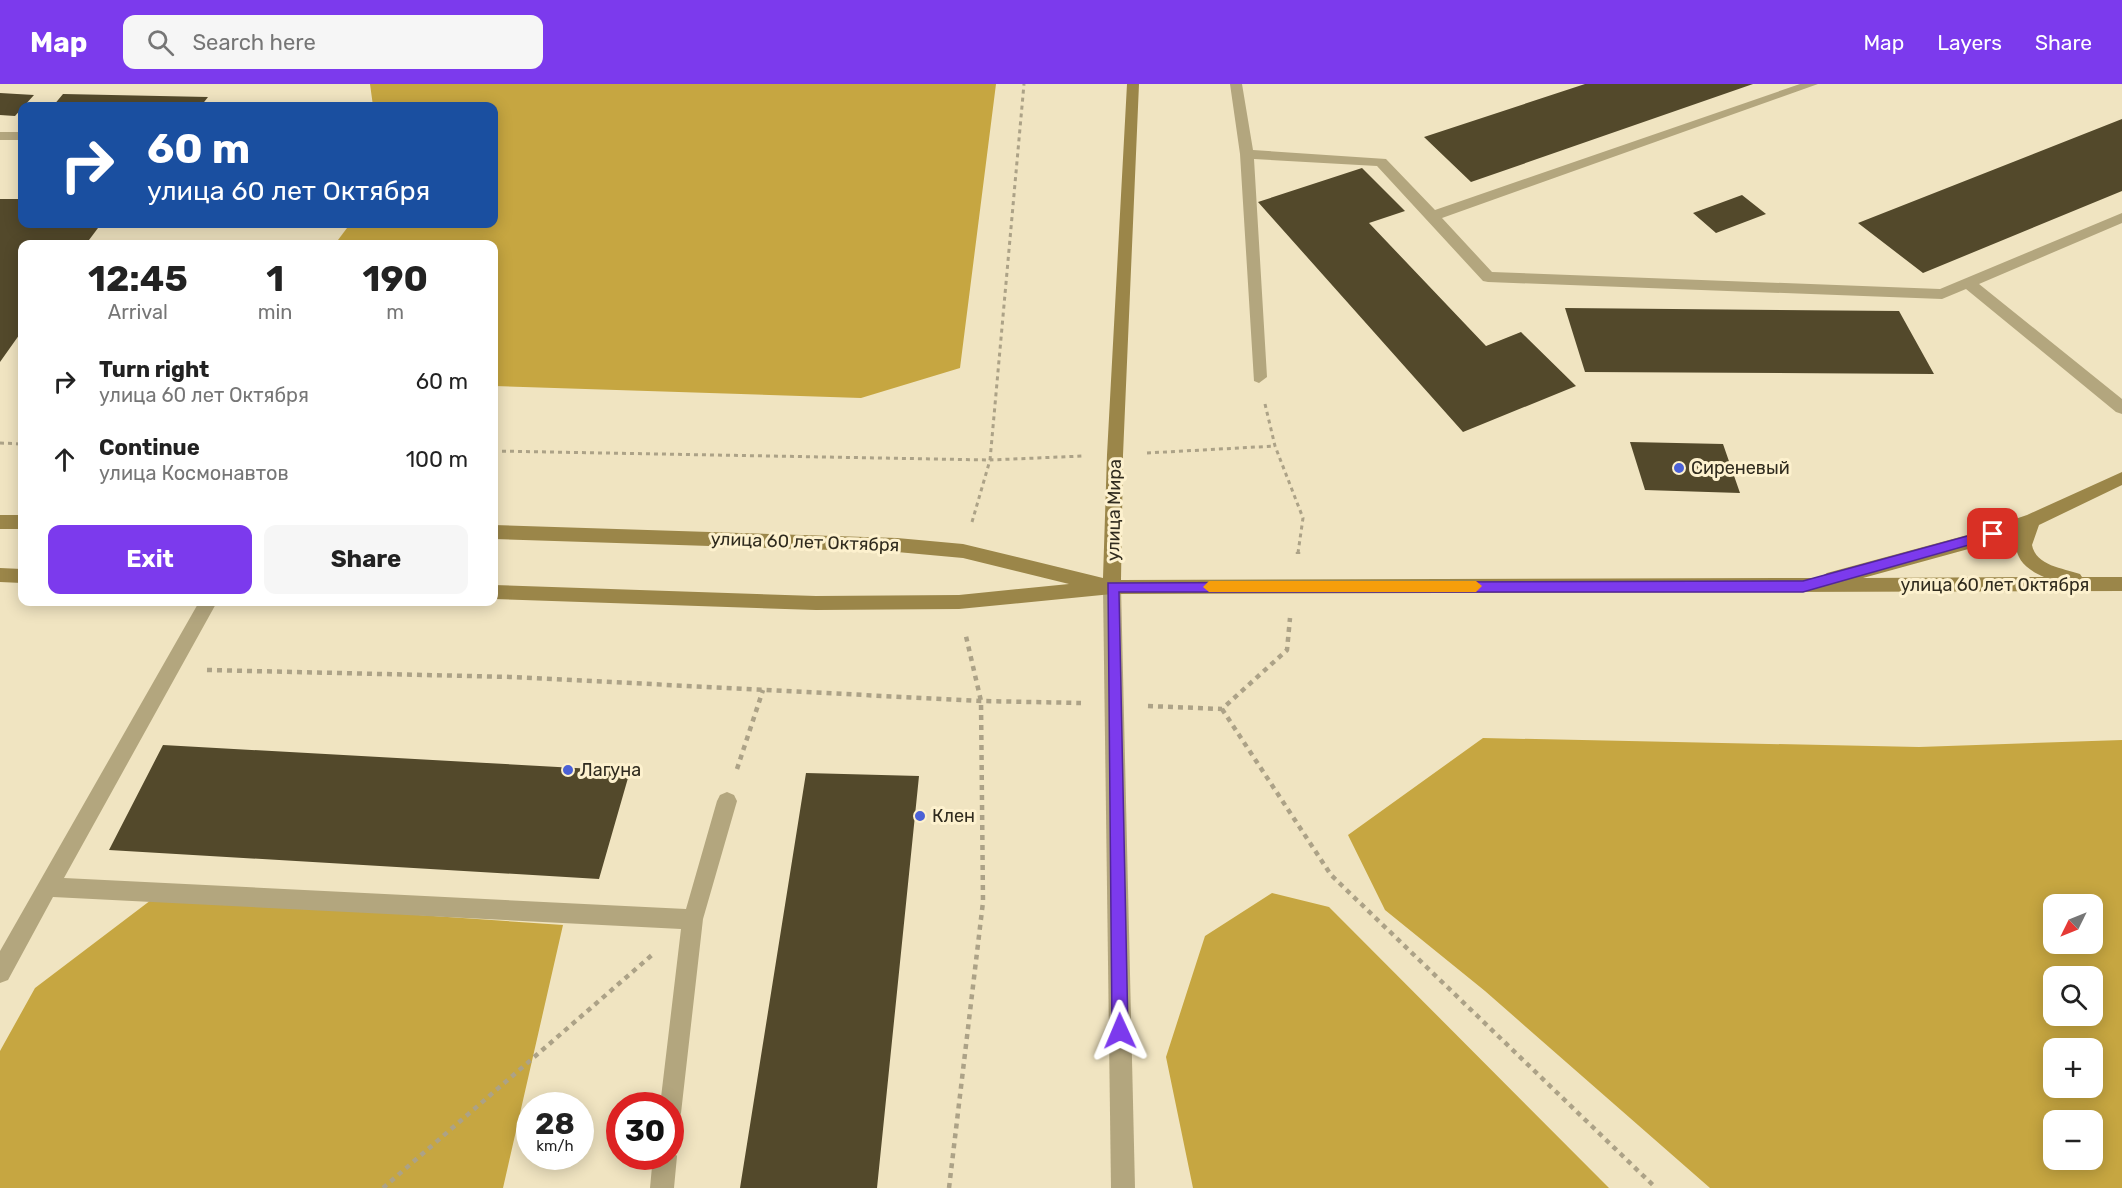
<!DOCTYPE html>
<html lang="en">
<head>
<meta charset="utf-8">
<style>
  body { margin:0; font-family:Rubik,sans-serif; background:#f6f6f6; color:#222; height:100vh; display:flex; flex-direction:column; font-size:22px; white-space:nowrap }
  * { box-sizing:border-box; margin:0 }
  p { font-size:20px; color:#767676 }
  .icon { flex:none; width:33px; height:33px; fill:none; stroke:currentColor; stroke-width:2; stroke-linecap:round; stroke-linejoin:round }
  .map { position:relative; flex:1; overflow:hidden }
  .side { position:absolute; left:18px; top:156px; width:480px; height:366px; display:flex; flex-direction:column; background:#fff; border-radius:12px; box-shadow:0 3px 15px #0003 }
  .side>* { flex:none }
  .banner { position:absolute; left:18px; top:18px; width:480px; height:126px; border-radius:12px; box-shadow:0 3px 15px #0003; background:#1a4fa0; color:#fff; overflow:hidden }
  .needle { width:39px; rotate:227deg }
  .controls { position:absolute; left:2043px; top:810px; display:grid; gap:12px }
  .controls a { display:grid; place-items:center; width:60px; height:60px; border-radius:12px; background:#fff; box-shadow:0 3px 15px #0003; font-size:30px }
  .speed { position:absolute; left:516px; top:1008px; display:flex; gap:12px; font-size:30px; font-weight:700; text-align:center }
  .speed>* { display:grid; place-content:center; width:78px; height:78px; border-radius:50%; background:#fff; box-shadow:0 3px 15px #0003; line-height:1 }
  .speed small { font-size:15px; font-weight:400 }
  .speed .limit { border:9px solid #d22; background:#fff; color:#111 }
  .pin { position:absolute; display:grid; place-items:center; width:51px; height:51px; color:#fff; margin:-26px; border-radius:12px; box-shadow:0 3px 9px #0006 }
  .me { position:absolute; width:66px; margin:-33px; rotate:359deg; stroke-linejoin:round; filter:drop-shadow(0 0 4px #0008) }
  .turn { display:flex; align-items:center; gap:21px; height:126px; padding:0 30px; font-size:27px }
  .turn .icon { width:78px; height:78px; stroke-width:2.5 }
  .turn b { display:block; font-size:42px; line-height:51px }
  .eta { display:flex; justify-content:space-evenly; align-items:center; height:102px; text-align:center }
  .eta b { font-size:36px; font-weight:700; line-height:42px }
  .cta { display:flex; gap:12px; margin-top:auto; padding:12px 30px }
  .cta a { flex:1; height:69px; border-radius:12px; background:#7c3aed; color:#fff; font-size:24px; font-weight:700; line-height:69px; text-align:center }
  .cta a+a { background:#f6f6f6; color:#222 }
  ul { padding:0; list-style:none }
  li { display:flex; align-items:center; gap:18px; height:78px; padding:0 30px }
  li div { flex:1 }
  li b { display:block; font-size:22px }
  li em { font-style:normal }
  header { display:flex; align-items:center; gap:36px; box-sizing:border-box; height:84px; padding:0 30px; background:#7c3aed; color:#fff }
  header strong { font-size:28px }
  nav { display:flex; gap:33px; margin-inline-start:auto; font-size:21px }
  .search { width:420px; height:54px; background:#f6f6f6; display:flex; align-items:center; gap:15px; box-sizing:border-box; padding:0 21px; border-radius:12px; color:#767676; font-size:22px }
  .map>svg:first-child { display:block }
  .forest { fill:#c6a641; fill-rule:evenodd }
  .building { fill:#53492b }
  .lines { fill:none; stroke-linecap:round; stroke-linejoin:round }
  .path-far1 { stroke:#aca287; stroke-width:3; stroke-dasharray:4 4; stroke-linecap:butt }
  .path { stroke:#aca287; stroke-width:4.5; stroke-dasharray:5 5; stroke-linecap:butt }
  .lane { fill:#b3a67e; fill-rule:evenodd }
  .street { fill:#b3a67e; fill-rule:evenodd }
  .secondary { fill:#9b8649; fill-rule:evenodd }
  .route { fill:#7c3aed; stroke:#51269a; stroke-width:1.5 }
  .slow { fill:#f59e0b }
  .poi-dot { fill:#4b61d6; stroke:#fdf1ce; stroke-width:2 }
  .labels { text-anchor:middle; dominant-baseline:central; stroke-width:6; stroke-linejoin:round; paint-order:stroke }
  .poi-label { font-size:18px; fill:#302b1e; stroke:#fdf1ce; text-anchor:start }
  .street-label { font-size:18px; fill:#302b1e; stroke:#fdf1ce }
</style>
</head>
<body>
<header>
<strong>Map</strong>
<div class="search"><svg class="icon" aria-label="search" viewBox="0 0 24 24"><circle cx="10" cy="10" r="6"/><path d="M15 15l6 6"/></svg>Search here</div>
<nav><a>Map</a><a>Layers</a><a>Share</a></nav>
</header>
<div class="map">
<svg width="2122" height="1104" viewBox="0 0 2122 1104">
  <rect width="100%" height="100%" fill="#f0e4c1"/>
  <path class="forest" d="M370,0H996L960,284L861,314L494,302V160H335L350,140H494V22H373Z
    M1483,654L1919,663L2122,656V1104H1710L1485,907L1385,826L1348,751ZM2054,820H2092V860H2054ZM2054,892H2092V932H2054ZM2054,964H2092V1004H2054ZM2054,1036H2092V1076H2054Z
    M1272,809L1329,823L1609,1104H1193L1166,973L1205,852Z
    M155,813L563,841L503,1104H0V967L35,904Z"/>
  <path class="building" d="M1585,0H1753L1471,98L1424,53Z
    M0,9L34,11L15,32L0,31Z
    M63,10L208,13L201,22H53Z
    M2122,35V107L1923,189L1858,139Z
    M1362,84L1405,127L1369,139L1486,262L1521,248L1576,302L1463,348L1258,118Z
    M1742,111L1766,130L1716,149L1693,129Z
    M0,115H22V140H101L86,160H22V247L0,278Z
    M1565,224L1899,227L1934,290L1585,288Z
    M1630,358L1723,360L1740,409L1645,406Z
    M163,661L630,687L599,795L109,766Z
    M806,689L919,692L877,1104H740Z"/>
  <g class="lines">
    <path class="path-far1" d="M1265,320L1275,362L1303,434L1298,469
      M0,359L22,360
      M494,367L990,376L1024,0
      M1147,369L1275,362
      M972,438L990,376L1083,372"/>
    <path class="path" d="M1298,470V468
      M207,586L513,593L981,617L1081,619
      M1148,622L1222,625L1287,566L1290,534
      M1222,625L1331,791L1656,1104
      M737,685L763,606
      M383,1104L652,871
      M949,1104L983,818L981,617L965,548"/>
    <path class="lane" d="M1230,0H1242L1253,66L1386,75L1435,126L1800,0H1818L1442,134L1492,188L1940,205L2122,129V139L1979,200L2122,315V330L2116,328L1966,205L1942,215L1488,198L1483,197L1377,82L1254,75L1267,293L1259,299L1254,297L1240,70Z
      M0,48H22V56H0Z
      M199,518H217L64,794L686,825L717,717L720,711L727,708L734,711L737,717L703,835L681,1029L678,1037L670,1040V1022H660L681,845L53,813L8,896L0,899V867Z
      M670,1063L677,1072L674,1104H650L653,1072H670Z"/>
    <path class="street" d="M1112,496L1118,498L1121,503L1135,1104H1111L1103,503L1106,498Z"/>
    <path class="secondary" d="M1127,0H1139L1123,371L1121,496L1819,494L1827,489L1971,450L2027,431L2122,388V401L2039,441L2032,461C2036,482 2063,484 2080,490L2082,493H2122V507L1112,510L959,525L816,526L494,515V501L816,512L959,511L1069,500L963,474L897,468L494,455V441L897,454L963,460L1103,494L1107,371ZM2018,448C2011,471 2023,484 2044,493L1863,494L1972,464Z
      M0,431H22V445H0Z
      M0,484L22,485V499L0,498Z"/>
  </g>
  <path class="route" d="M1993,445L1997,446V453L1803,508H1119L1128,947L1126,953L1120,955L1114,953L1112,947L1108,499L1803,497Z"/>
  <path class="slow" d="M1209,497H1476L1482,502L1476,508H1209L1203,503Z"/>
  <g class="poi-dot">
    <circle cx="1679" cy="384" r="6"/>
    <circle cx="568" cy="686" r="6"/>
    <circle cx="920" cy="732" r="6"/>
  </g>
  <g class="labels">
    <g class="poi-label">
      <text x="1691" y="384">Сиреневый</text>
      <text x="580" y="686">Лагуна</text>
      <text x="932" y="732">Клен</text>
    </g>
    <g class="street-label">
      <text transform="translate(1114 426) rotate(-89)">улица Мира</text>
      <text transform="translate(805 458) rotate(2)">улица 60 лет Октября</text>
      <text x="1995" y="501">улица 60 лет Октября</text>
    </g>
  </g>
</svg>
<div class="controls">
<a><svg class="needle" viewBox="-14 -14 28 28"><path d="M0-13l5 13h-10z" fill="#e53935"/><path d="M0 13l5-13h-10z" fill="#767676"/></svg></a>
<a><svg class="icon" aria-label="search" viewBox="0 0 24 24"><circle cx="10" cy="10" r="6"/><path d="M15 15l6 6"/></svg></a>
<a>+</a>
<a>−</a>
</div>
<div class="speed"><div>28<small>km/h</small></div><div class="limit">30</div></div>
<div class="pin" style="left:1993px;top:450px;background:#d93025"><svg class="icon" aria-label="arrive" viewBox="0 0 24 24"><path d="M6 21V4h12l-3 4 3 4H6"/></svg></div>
<svg class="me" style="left:1120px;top:947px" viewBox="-20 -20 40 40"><path d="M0-17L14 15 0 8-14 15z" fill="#7c3aed" stroke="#fff" stroke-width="4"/></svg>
<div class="banner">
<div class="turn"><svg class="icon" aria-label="right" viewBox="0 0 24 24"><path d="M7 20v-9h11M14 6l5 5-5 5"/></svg><div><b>60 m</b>улица 60 лет Октября</div></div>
</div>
<section class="side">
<div class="eta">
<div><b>12:45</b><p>Arrival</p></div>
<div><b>1</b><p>min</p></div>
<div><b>190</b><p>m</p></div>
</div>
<ul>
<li><svg class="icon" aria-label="right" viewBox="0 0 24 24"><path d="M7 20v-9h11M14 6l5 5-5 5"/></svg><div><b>Turn right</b><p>улица 60 лет Октября</p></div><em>60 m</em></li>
<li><svg class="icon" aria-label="ahead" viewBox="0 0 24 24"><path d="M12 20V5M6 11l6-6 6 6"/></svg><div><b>Continue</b><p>улица Космонавтов</p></div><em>100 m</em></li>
</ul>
<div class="cta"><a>Exit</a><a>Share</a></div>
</section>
</div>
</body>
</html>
